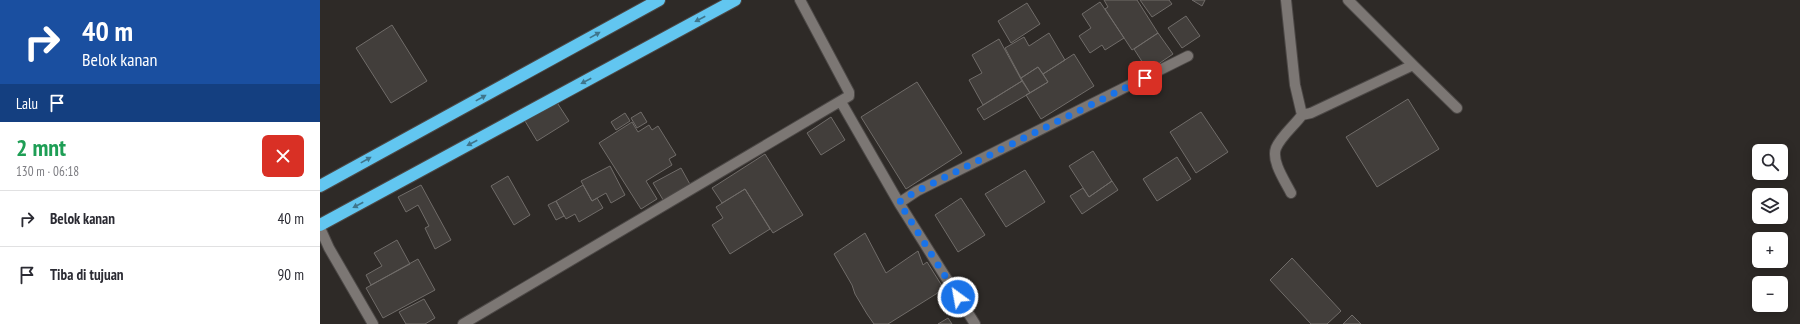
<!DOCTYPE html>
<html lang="id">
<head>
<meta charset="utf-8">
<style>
  body { margin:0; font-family:"PT Sans Narrow",sans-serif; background:#f7f7f7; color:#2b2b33; height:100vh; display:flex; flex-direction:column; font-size:15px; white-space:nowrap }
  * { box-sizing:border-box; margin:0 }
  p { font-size:13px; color:#7c7c81 }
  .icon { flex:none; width:22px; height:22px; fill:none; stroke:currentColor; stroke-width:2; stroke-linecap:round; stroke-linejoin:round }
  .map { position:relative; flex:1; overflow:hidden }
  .panel { display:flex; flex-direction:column; background:#fff; width:320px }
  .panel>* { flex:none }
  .top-card { background:#1a4fa0; color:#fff; overflow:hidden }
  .fabs { position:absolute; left:1432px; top:144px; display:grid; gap:8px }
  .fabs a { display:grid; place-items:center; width:36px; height:36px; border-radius:6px; background:#fff; box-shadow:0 2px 10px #0003; font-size:20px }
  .pin { position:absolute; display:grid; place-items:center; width:34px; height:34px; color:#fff; margin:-17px; border-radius:8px; box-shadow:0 2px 6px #0006 }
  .me { position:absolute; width:44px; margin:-22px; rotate:328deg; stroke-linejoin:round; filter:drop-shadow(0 0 3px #0008) }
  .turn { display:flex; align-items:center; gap:14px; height:84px; padding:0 16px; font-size:18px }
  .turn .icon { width:52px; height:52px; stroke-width:2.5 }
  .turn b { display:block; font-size:28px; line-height:34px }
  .then { display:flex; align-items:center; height:38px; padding:0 16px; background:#0003; gap:8px; font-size:15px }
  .round { display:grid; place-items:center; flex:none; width:42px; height:42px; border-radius:6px; background:#f7f7f7 }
  .head { display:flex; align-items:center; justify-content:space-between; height:68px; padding:0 16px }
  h1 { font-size:24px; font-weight:800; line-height:30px; color:#1e9e55 }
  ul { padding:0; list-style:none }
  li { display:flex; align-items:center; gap:12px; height:56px; padding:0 16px; border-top:1px solid #e1e1e2 }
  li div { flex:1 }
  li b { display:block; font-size:15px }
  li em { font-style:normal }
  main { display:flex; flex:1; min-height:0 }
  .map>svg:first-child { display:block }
  .building { fill:#423e3b; stroke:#706c69 }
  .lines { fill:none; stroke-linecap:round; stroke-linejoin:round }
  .minor-casing { stroke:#4c4846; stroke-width:12 }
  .highway-casing { stroke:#4c4846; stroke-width:14 }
  .minor { stroke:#7c7774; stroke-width:10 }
  .highway { stroke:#62c6f0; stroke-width:12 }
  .oneway { fill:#3f758c }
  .route { stroke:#1a73e8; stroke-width:7; stroke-dasharray:0 12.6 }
</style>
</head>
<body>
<main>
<section class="panel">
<div class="top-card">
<div class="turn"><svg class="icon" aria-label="right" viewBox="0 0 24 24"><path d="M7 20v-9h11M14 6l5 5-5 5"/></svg><div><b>40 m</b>Belok kanan</div></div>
<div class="then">Lalu<svg class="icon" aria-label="arrive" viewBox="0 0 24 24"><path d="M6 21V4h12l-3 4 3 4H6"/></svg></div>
</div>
<div class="head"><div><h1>2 mnt</h1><p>130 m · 06:18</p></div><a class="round" style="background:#d93025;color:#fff"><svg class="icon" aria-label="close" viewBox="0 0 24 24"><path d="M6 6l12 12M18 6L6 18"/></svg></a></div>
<ul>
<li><svg class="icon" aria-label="right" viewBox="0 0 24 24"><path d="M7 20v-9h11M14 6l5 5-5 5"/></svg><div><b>Belok kanan</b></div><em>40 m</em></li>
<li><svg class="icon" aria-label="arrive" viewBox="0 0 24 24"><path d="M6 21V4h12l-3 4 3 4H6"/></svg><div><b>Tiba di tujuan</b></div><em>90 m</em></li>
</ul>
</section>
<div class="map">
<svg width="1480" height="324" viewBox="0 0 1480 324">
  <rect width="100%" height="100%" fill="#2e2a27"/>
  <path class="building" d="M784,0H817L838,33L812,50L785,9L788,7Z
    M820,0H849L852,4L832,17Z
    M872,0H885L882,6Z
    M780,2L804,38L785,50L782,45L770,53L759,36L771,28L762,14Z
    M707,3L720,24L691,43L678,21Z
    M866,16L880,36L862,48L848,28Z
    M72,25L107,81L71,103L36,48Z
    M729,33L745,60L723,74L718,67L701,78L685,48L704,37L709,46Z
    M838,33L853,54L828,71L814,49Z
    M679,39L702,81L663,105L649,80L662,73L652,55Z
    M754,54L774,86L721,119L706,95L728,82L723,74Z
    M718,67L728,82L710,93L701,78Z
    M702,81L710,93L664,120L657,109Z
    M597,82L642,153L586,189L541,117Z
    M1088,99L1119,149L1057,187L1026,137Z
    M236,101L249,121L217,141L205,121Z
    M321,112L327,122L317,128L311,118Z
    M881,112L908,152L876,173L850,132Z
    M305,113L310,121L296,130L291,122Z
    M511,117L525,140L501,155L487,133Z
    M312,122L318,132L329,125L332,130L338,126L356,155L349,159L352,165L326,181L337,199L321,209L279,143Z
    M773,151L792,181L769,197L749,166Z
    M445,154L483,215L453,233L425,189L402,203L392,188Z
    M857,157L871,179L837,201L823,179Z
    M290,166L305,195L291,203L286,193L272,201L261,181Z
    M361,168L372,188L345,203L333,183Z
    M705,170L725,202L686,227L665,194Z
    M188,176L210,215L194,225L171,186Z
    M792,181L798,190L762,214L750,196L763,188L769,197Z
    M101,185L131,240L115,249L105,228L109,226L98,205L86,212L78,197Z
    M263,185L272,201L277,198L283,208L259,222L255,214L246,219L236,201Z
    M425,189L450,229L410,254L392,225L403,218L396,207Z
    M641,198L665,235L638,252L615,215Z
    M236,201L244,216L236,220L228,205Z
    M545,233L566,273L598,251L603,265L607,262L624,289L568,324H554L547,314L535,294L532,285L514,254Z
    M77,240L90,264L51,285L46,275L62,266L54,253Z
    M972,258L1021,311L1007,324H991L950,280Z
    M98,259L115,290L63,318L46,288Z
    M104,299L115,318L105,324H86L79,312Z
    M1032,315L1041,324H1023Z
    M628,318L632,324H618Z"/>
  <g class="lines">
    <defs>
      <path id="minor" d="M966,0L975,85L982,115L991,113L1093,65L1028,0
        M1093,65L1137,108
        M521,102L579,203
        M971,193C965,181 951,161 956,148C961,136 974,126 982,115
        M0,228L9,248L53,324
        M143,324L529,96V92L480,0
        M655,324L579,203L597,191L868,56"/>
      <path id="highway" d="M0,186L339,0
        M0,225L415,0"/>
    </defs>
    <use href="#minor" class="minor-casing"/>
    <use href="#highway" class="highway-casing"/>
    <use href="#minor" class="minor"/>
    <use href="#highway" class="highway"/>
  </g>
  <defs><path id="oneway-solid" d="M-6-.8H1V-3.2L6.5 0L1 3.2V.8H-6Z"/></defs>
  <g class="oneway">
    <use href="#oneway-solid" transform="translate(380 19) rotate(152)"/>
    <use href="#oneway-solid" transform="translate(275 35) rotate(-29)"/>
    <use href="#oneway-solid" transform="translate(266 81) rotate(152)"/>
    <use href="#oneway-solid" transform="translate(161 98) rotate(-29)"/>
    <use href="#oneway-solid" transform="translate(152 143) rotate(152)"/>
    <use href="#oneway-solid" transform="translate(46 160) rotate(-29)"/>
    <use href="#oneway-solid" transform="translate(38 205) rotate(152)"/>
  </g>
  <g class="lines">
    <path class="route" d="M638,297L579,202L597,191L825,78"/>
  </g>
</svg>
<div class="fabs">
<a><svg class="icon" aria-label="search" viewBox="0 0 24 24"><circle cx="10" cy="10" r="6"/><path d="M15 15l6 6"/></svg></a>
<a><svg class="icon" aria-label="layers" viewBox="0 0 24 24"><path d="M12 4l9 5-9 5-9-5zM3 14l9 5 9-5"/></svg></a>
<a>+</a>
<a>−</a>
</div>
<div class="pin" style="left:825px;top:78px;background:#d93025"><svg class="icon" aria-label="arrive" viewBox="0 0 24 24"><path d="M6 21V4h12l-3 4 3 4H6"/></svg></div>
<svg class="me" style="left:638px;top:297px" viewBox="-20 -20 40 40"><circle r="17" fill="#1a73e8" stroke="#fff" stroke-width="3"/><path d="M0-11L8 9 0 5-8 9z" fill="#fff"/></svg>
</div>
</main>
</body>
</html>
